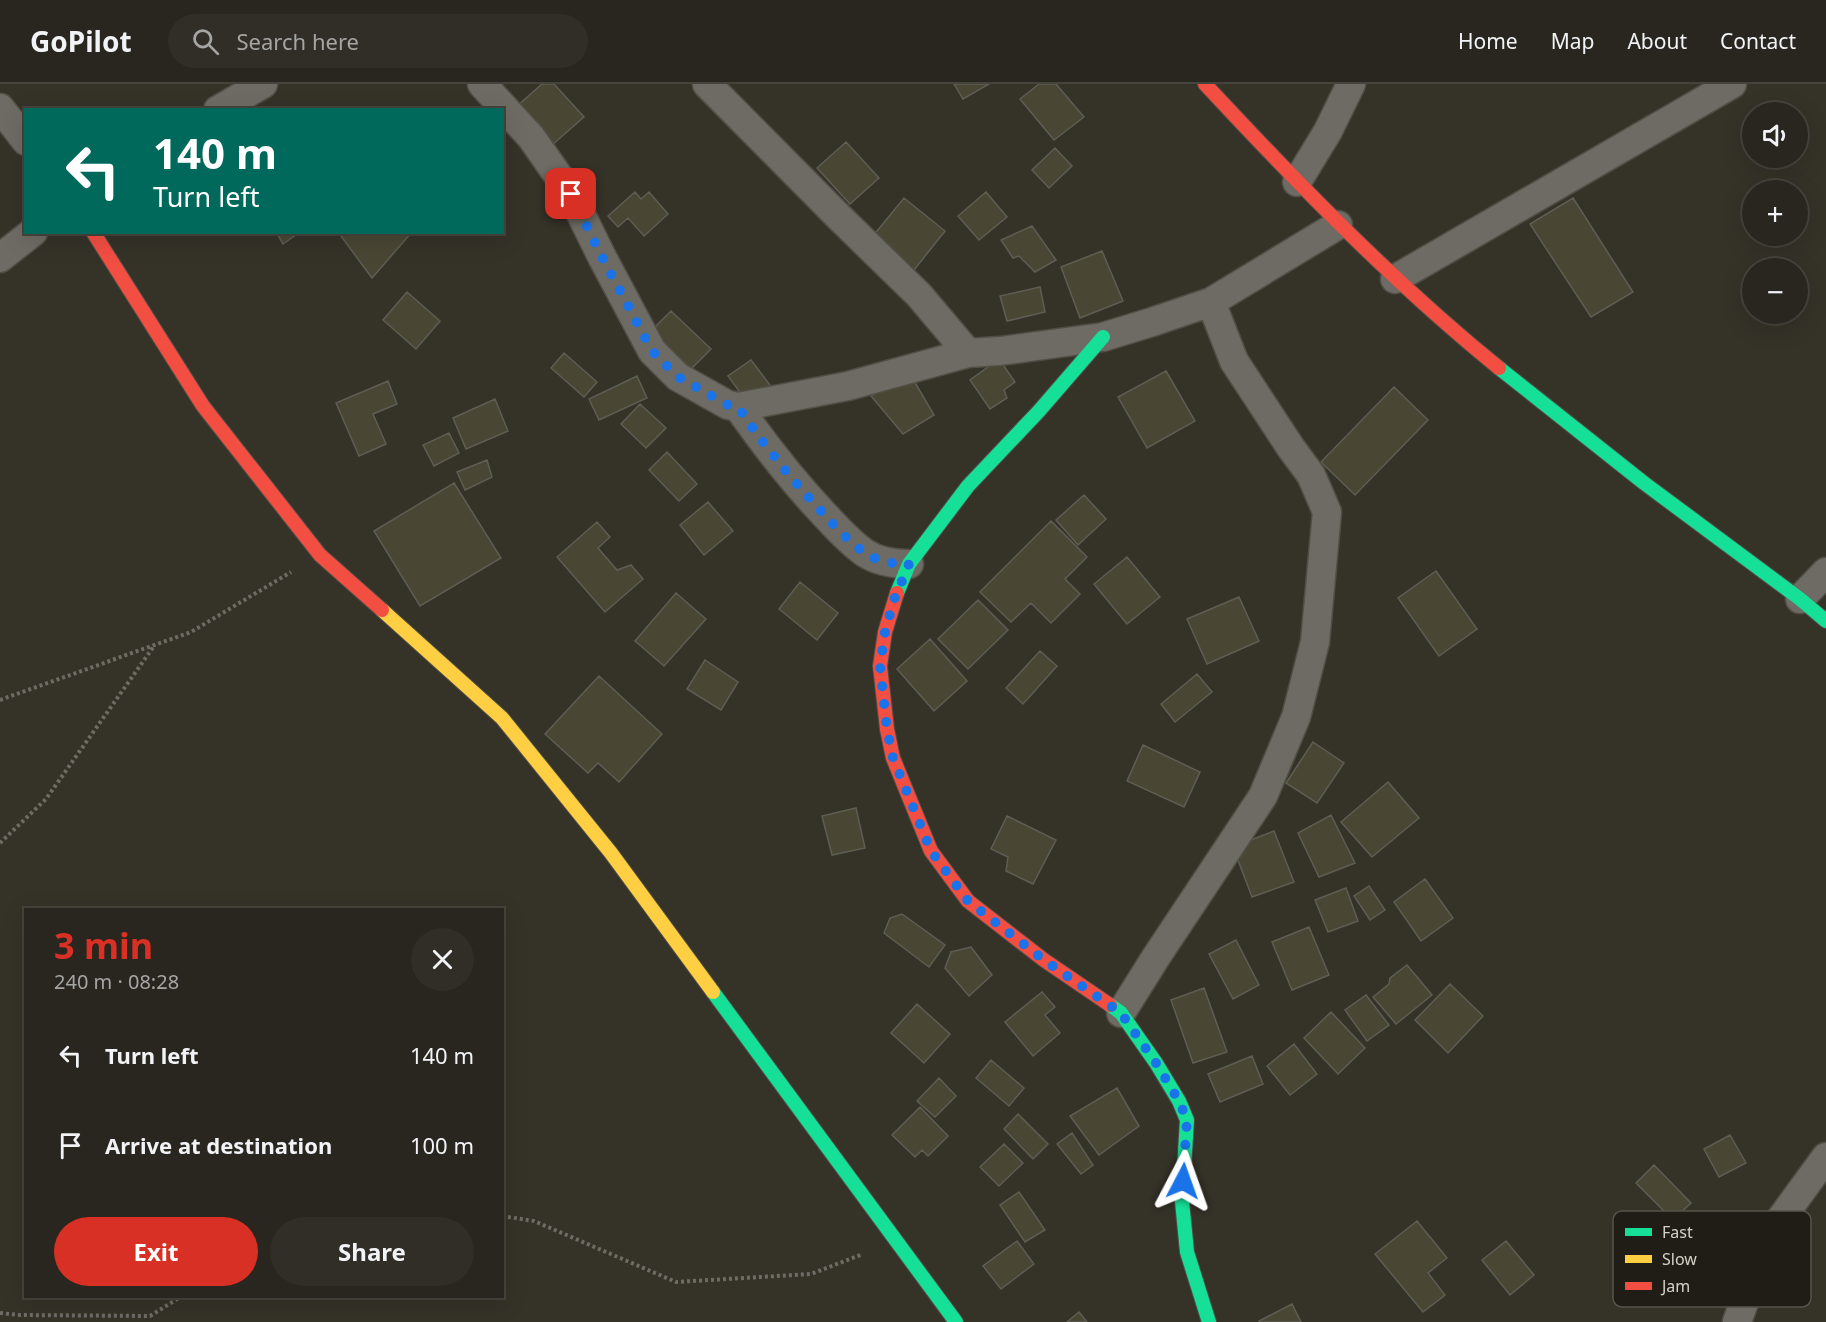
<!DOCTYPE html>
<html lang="en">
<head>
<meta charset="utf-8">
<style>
  body { margin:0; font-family:"Noto Sans",sans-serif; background:#302e27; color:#f1f3f6; height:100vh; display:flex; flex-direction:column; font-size:22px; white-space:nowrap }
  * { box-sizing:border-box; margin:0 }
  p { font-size:20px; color:#a5a5a4 }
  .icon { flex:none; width:33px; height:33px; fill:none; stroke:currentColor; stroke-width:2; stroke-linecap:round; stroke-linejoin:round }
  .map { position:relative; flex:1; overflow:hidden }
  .sheet { position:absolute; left:24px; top:824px; width:480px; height:390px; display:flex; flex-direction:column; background:#28261e; border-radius:0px; box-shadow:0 6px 24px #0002,0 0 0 2px #44433c }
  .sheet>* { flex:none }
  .guide { position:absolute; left:24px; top:24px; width:480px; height:126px; border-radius:0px; box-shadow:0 6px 24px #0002,0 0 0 2px #44433c; background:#00695c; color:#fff; overflow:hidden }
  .controls { position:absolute; left:1742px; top:18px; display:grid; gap:12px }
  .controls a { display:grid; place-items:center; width:66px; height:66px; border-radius:50%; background:#28261e; box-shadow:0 6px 24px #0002,0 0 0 2px #44433c; font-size:30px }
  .pin { position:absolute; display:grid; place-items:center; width:51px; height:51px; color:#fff; margin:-26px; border-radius:12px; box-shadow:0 3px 9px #0006 }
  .me { position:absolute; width:66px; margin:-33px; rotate:4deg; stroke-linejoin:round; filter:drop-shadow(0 0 4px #0008) }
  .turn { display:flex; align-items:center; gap:21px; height:126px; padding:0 30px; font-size:27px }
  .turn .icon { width:78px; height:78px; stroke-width:2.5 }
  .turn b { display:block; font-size:42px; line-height:51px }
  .round { display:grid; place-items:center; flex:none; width:63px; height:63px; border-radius:32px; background:#302e27 }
  .summary { display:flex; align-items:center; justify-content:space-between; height:102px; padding:0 30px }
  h1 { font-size:36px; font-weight:700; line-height:45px; color:#d93025 }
  .action { display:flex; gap:12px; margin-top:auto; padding:12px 30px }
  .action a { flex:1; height:69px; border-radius:36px; background:#d93025; color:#fff; font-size:24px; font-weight:700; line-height:69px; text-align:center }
  .action a+a { background:#302e27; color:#f1f3f6 }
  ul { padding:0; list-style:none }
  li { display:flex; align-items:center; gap:18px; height:90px; padding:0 30px }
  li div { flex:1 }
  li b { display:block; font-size:22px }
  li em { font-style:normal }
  header { display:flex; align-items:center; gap:36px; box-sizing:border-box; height:84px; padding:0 30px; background:#28261e; border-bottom:2px solid #44433c }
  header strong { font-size:28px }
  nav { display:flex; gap:33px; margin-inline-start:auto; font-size:21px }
  .search { width:420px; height:54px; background:#302e27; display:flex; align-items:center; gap:15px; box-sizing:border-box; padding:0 21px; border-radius:33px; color:#a5a5a4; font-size:22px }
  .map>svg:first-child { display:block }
  .building { fill:#4a4634; stroke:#5f5d54; stroke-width:1.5 }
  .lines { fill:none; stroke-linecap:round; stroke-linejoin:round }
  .street-casing { stroke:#504e45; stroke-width:31 }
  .fast-casing { stroke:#504e45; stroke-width:16 }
  .slow-casing { stroke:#504e45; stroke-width:16 }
  .jam-casing { stroke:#504e45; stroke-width:16 }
  .path { stroke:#6e6c64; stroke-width:4; stroke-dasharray:3 3; stroke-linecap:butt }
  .street { stroke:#6d6b63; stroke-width:28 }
  .fast { stroke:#16e098; stroke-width:14 }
  .slow { stroke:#ffcf43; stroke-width:14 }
  .jam { stroke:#f24e42; stroke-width:14 }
  .route { stroke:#1a73e8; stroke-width:10; stroke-dasharray:0 18 }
  .key { fill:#1f1d15; stroke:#56544b; stroke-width:1.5 }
  .key-label { font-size:16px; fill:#d5d3c8 }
</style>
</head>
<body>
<header>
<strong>GoPilot</strong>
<div class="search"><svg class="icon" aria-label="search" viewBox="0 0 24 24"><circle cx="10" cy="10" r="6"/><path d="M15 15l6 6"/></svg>Search here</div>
<nav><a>Home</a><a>Map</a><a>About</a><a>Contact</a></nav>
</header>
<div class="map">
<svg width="1826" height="1238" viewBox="0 0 1826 1238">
  <rect width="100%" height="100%" fill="#353228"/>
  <path class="building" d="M542,0H554L584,33L552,61L517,22Z
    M954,0H989L963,15Z
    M1039,0H1056L1084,33L1054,56L1020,15Z
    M846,58L879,94L850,120L817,84Z
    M1055,64L1072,82L1049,104L1032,86Z
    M635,108L641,115L649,108L668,130L644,152L628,134L618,143L608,132Z
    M986,108L1007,133L979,156L958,132Z
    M904,114L945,147L914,186L873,152Z
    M1573,114L1633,208L1591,233L1530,140Z
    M1032,142L1056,176L1035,188L1019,172L1013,174L1001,156Z
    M276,148H300L283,160Z
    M338,148H412L372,194Z
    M1102,167L1123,217L1080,234L1061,183Z
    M1040,203L1045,228L1007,237L1000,212Z
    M407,208L440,237L416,265L383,236Z
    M671,227L711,265L690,286L650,248Z
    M564,269L597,298L584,313L551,284Z
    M999,275L1015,298L1004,306L1007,314L990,325L970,296Z
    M751,276L770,301L747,318L728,292Z
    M1166,287L1195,337L1147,364L1118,313Z
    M910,290L934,331L903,350L871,312Z
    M637,292L647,314L599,336L589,315Z
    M388,297L397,320L373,330L386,360L359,372L336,319Z
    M1394,303L1428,336L1355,411L1321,378Z
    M495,315L508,347L466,365L453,334Z
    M640,320L666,344L646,364L621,340Z
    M449,349L459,369L434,382L423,361Z
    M667,368L697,400L679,417L649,386Z
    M487,376L492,393L465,406L457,388Z
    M454,399L501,474L420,522L374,447Z
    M1084,411L1106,435L1078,461L1056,436Z
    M708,418L733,447L704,471L680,441Z
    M1051,437L1087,473L1065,495L1080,510L1051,539L1031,519L1011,538L980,508Z
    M597,438L610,453L598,464L617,486L631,481L643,495L605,528L557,473Z
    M1127,473L1160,513L1127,540L1094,500Z
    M1436,487L1477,545L1439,572L1398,514Z
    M800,498L838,529L817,556L779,525Z
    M676,509L706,535L664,582L635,557Z
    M1239,513L1259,557L1207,580L1187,535Z
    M978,516L1008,546L968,585L938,555Z
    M930,555L967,597L934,627L897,585Z
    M1040,567L1057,582L1023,620L1006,604Z
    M705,576L738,598L721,626L687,605Z
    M1197,590L1212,608L1175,638L1161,620Z
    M599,592L662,650L619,698L598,679L588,689L545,650Z
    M1313,658L1344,679L1317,719L1286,699Z
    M1143,661L1200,688L1184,723L1127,697Z
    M1388,698L1419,734L1372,773L1341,738Z
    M856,724L865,764L832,771L822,732Z
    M1331,731L1355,779L1319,793L1298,749Z
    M1007,732L1056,756L1033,800L1006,787L1008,773L991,765Z
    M1274,747L1294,798L1252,813L1233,763Z
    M1425,795L1453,834L1421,857L1394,818Z
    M1369,802L1385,826L1370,836L1354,812Z
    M1346,804L1358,837L1328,848L1315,816Z
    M902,830L945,861L929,883L884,849L890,834Z
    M1309,843L1329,891L1292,906L1272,858Z
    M1236,856L1259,901L1233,915L1209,870Z
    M971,863L992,891L969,912L945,884L951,868Z
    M1407,881L1432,911L1396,940L1373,913L1389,900L1390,894Z
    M1450,900L1483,932L1448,969L1415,936Z
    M1204,904L1227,968L1193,979L1171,916Z
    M1042,908L1055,923L1045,931L1060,949L1033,972L1005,938Z
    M1366,911L1389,941L1367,957L1345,926Z
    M917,920L950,950L924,979L891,949Z
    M1331,928L1365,964L1338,990L1304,954Z
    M1294,960L1317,990L1290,1011L1267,982Z
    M1252,972L1263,1000L1220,1018L1208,990Z
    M991,976L1024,1004L1009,1022L976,994Z
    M939,994L956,1012L935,1033L917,1017Z
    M1117,1004L1139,1042L1099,1071L1070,1032Z
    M920,1023L948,1052L928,1072L922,1066L915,1073L892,1051Z
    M1018,1030L1048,1060L1033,1075L1004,1045Z
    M1072,1049L1093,1081L1081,1090L1057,1060Z
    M1730,1051L1746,1079L1719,1093L1704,1065Z
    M1004,1060L1023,1079L999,1102L980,1083Z
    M1654,1081L1691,1119L1673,1136L1636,1099Z
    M1019,1108L1045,1146L1025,1158L1000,1121Z
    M1417,1137L1447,1174L1428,1189L1445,1211L1423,1228L1375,1170Z
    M1017,1157L1034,1180L1001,1205L983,1182Z
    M1506,1157L1534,1191L1510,1211L1482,1176Z
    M1292,1220L1301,1238H1260L1259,1237Z
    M1079,1228L1087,1238H1067Z"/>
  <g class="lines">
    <defs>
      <path id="street" d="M482,0L531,53L571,110L602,173L652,267L678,293L728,321L738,323L848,302L968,269L1000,267L1103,253L1152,238L1211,218L1338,141
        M707,0L839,133L919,211L968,269
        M0,24L26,57
        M218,26L263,0
        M1297,98L1328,47L1351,0
        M0,174L33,148
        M1395,195L1732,0
        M738,323C764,360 791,395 822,428C835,442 849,458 865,469C879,478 893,480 909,480
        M1800,515L1826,488
        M1121,929L1156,873L1263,712L1296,633L1315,558L1327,428L1311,391L1291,364L1234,277L1211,218
        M1737,1238L1767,1154L1826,1073"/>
      <path id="fast" d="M1499,284L1644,399L1800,515L1826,537
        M897,509L909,480L968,402L1039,327L1103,253
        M713,908L956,1238
        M1110,921L1121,929L1156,979L1179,1017L1187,1036L1182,1117L1187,1168L1209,1238"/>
      <path id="slow" d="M382,526L502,634L611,769L713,908"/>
      <path id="jam" d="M1205,0C1298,100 1393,198 1499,284
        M93,148L203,322L320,471L382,526
        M897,509L885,548L880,582L887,645L893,674L931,767L968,817L1044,876L1110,921"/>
    </defs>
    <use href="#street" class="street-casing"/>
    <use href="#fast" class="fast-casing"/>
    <use href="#slow" class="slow-casing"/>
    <use href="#jam" class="jam-casing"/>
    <path class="path" d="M0,616L191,548L291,488
      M0,759L46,715L154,562
      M502,1132L534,1137L676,1198L811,1190L863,1170
      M0,1229L19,1231L150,1232L182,1212"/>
    <use href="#street" class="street"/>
    <use href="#fast" class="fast"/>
    <use href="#slow" class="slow"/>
    <use href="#jam" class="jam"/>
  </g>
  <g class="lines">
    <path class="route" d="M571,110L602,173L652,267L678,293L728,321L738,323C763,360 791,395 822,428C835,442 849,458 865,469C879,478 893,480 909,480L894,516L885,548L880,582L887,645L893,674L931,767L968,817L1044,876L1121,929L1156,979L1179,1017L1187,1036L1183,1097"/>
  </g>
  <rect x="1613" y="1127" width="198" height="96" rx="9" class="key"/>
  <rect x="1625" y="1144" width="27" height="8" fill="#16e098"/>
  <rect x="1625" y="1171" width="27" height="8" fill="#ffcf43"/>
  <rect x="1625" y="1198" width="27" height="8" fill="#f24e42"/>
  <g class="key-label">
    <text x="1662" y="1154">Fast</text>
    <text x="1662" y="1181">Slow</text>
    <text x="1662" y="1208">Jam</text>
  </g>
</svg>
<div class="controls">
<a><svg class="icon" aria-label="sound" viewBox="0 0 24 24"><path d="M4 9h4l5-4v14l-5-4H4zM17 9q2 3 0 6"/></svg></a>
<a>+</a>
<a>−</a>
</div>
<div class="pin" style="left:571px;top:110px;background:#d93025"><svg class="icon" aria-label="arrive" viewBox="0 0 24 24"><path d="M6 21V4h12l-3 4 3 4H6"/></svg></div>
<svg class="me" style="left:1183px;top:1097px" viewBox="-20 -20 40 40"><path d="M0-17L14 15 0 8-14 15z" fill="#1a73e8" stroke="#fff" stroke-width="4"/></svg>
<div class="guide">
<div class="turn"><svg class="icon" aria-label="left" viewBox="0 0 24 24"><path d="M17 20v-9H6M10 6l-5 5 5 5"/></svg><div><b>140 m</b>Turn left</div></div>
</div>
<section class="sheet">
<div class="summary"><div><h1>3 min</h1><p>240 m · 08:28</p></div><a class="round"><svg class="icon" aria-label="close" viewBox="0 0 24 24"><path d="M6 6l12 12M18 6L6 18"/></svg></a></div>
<ul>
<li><svg class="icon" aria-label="left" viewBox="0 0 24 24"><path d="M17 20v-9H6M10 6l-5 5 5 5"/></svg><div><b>Turn left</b></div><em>140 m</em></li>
<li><svg class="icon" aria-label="arrive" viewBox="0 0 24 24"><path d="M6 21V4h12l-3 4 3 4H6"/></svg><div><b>Arrive at destination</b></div><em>100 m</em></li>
</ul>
<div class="action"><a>Exit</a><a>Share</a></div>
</section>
</div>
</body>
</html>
